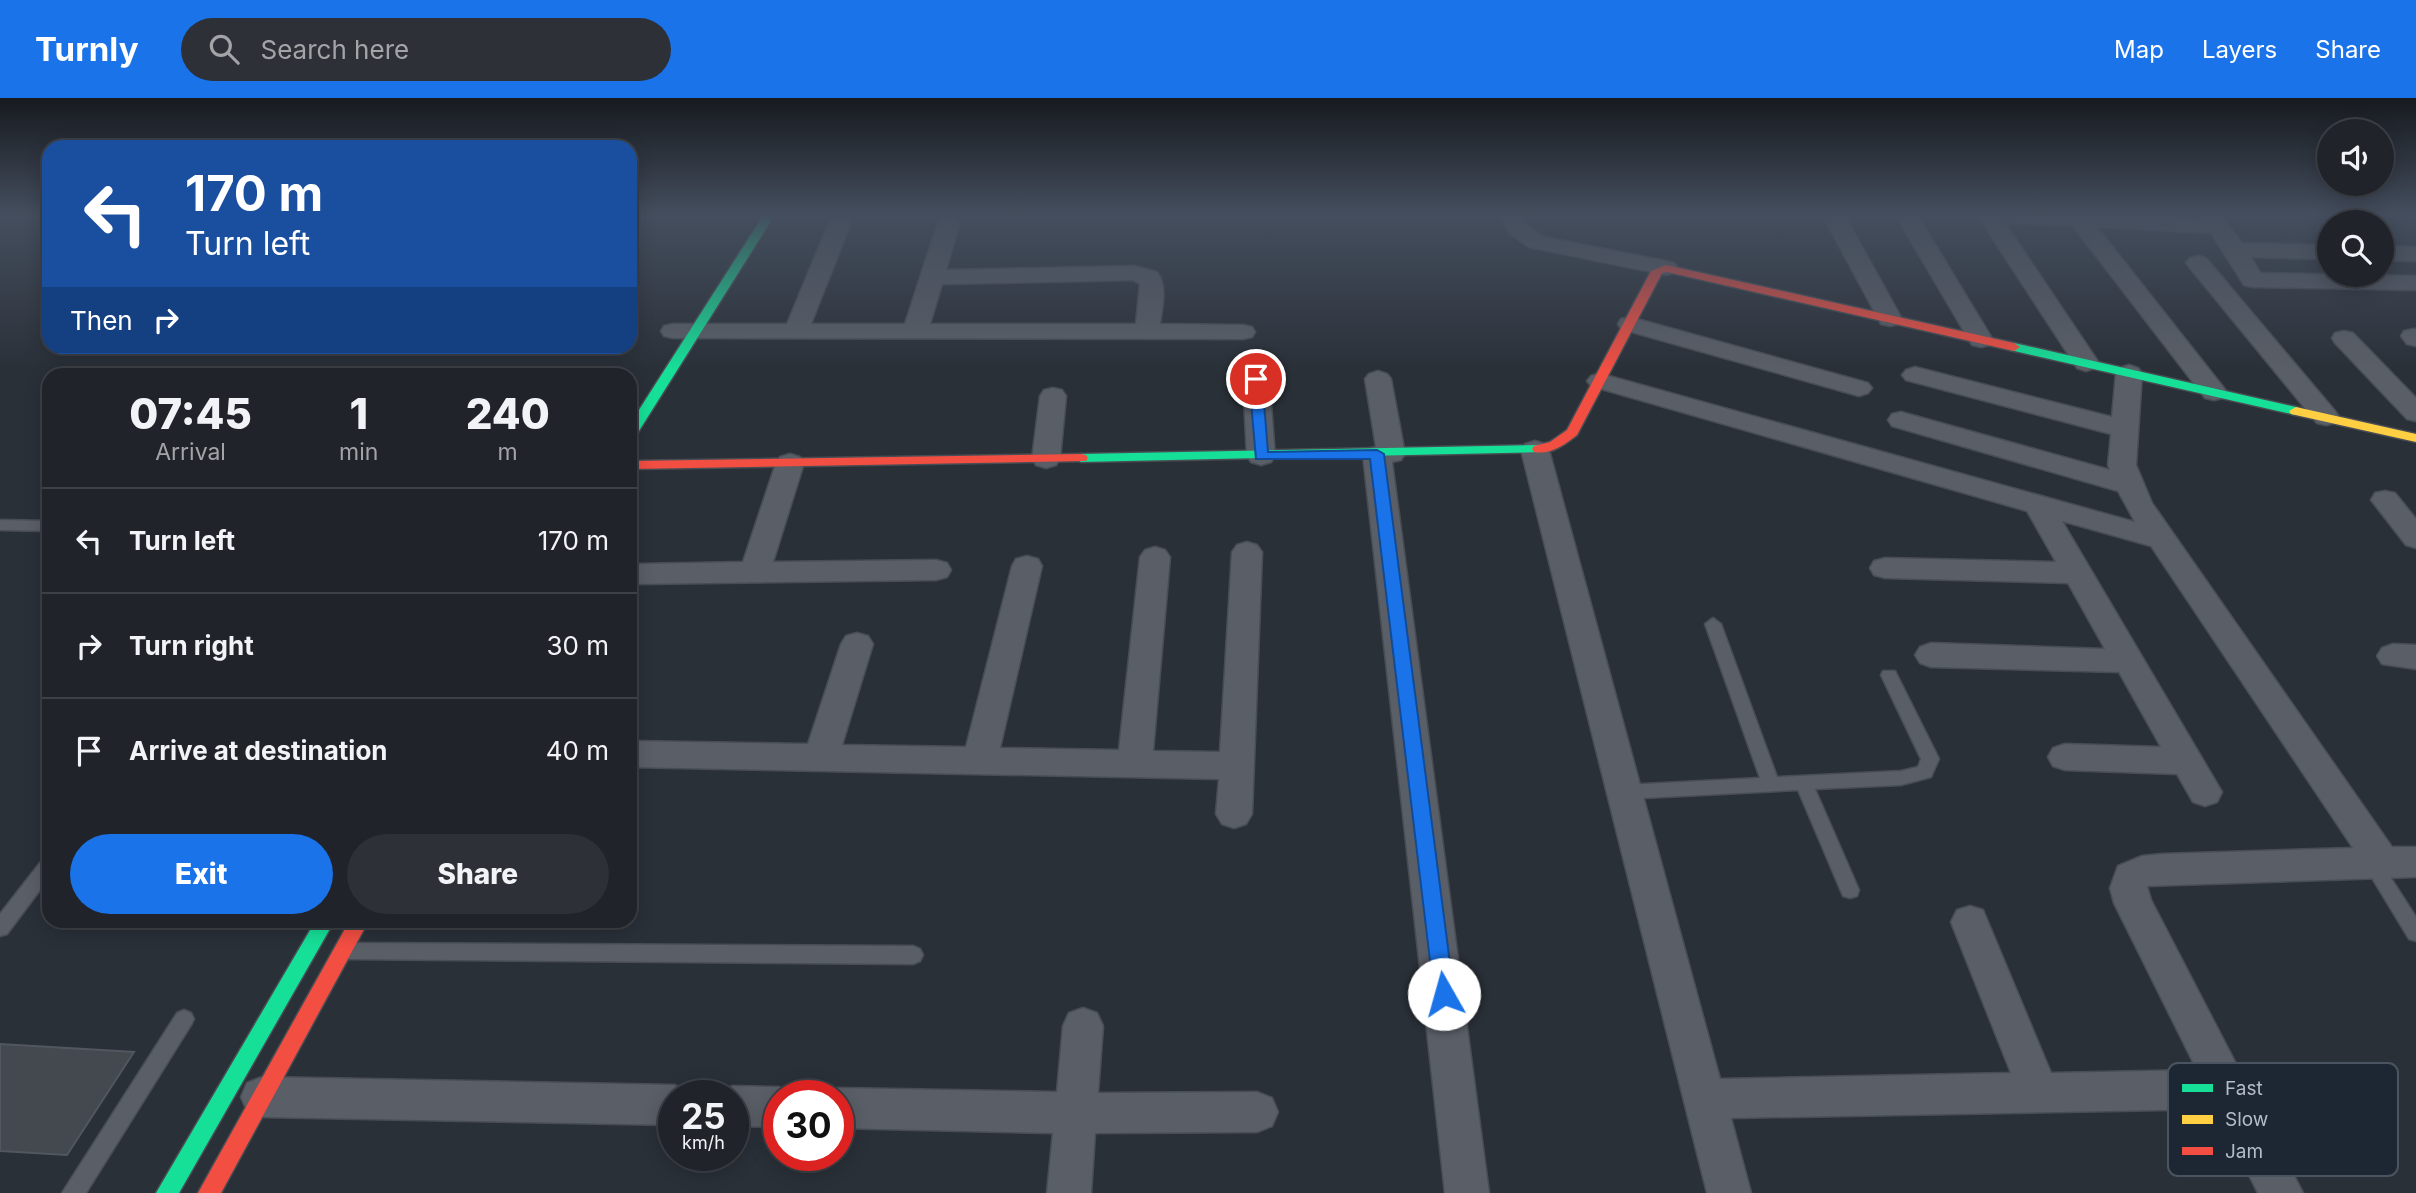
<!DOCTYPE html>
<html lang="en">
<head>
<meta charset="utf-8">
<style>
  body { margin:0; font-family:Inter,sans-serif; background:#2d3036; color:#f1f3f6; height:100vh; display:flex; flex-direction:column; font-size:26px; white-space:nowrap }
  * { box-sizing:border-box; margin:0 }
  p { font-size:23px; color:#a2a4a8 }
  .icon { flex:none; width:38px; height:38px; fill:none; stroke:currentColor; stroke-width:2; stroke-linecap:round; stroke-linejoin:round }
  .map { position:relative; flex:1; overflow:hidden }
  .sheet { position:absolute; left:42px; top:270px; width:595px; height:560px; display:flex; flex-direction:column; background:#20242a; border-radius:21px; box-shadow:0 4px 18px #0003,0 0 0 2px #3d4147 }
  .sheet>* { flex:none }
  .top-card { position:absolute; left:42px; top:42px; width:595px; height:214px; border-radius:21px; box-shadow:0 4px 18px #0003,0 0 0 2px #3d4147; background:#1a4fa0; color:#fff; overflow:hidden }
  .controls { position:absolute; left:2317px; top:21px; display:grid; gap:14px }
  .controls a { display:grid; place-items:center; width:77px; height:77px; border-radius:50%; background:#20242a; box-shadow:0 4px 18px #0003,0 0 0 2px #3d4147; font-size:35px }
  .speed { position:absolute; left:658px; top:982px; display:flex; gap:14px; font-size:35px; font-weight:700; text-align:center }
  .speed>* { display:grid; place-content:center; width:91px; height:91px; border-radius:50%; background:#20242a; box-shadow:0 4px 18px #0003,0 0 0 2px #3d4147; line-height:1 }
  .speed small { font-size:18px; font-weight:400 }
  .speed .limit { border:10px solid #d22; background:#fff; color:#111 }
  .pin { position:absolute; display:grid; place-items:center; width:60px; height:60px; color:#fff; margin:-30px; border:4px solid #fff; border-radius:50%; box-shadow:0 2px 7px #0007 }
  .me { position:absolute; width:77px; margin:-38px; rotate:353deg; stroke-linejoin:round; filter:drop-shadow(0 0 5px #0008) }
  .turn { display:flex; align-items:center; gap:24px; height:147px; padding:0 28px; font-size:32px }
  .turn .icon { width:91px; height:91px; stroke-width:2.5 }
  .turn b { display:block; font-size:49px; line-height:60px }
  .then { display:flex; align-items:center; height:66px; padding:0 28px; background:#0003; gap:14px; font-size:26px }
  .eta { display:flex; justify-content:space-evenly; align-items:center; height:119px; text-align:center }
  .eta b { font-size:42px; font-weight:800; line-height:49px }
  .cta { display:flex; gap:14px; margin-top:auto; padding:14px 28px }
  .cta a { flex:1; height:80px; border-radius:42px; background:#1a73e8; color:#fff; font-size:28px; font-weight:800; line-height:80px; text-align:center }
  .cta a+a { background:#2d3036; color:#f1f3f6 }
  ul { padding:0; list-style:none }
  li { display:flex; align-items:center; gap:21px; height:105px; padding:0 28px; border-top:2px solid #3d4147 }
  li div { flex:1 }
  li b { display:block; font-size:26px }
  li em { font-style:normal }
  header { display:flex; align-items:center; gap:42px; box-sizing:border-box; height:98px; padding:0 35px; background:#1a73e8; color:#fff }
  header strong { font-size:33px }
  nav { display:flex; gap:38px; margin-inline-start:auto; font-size:24px }
  .search { width:490px; height:63px; background:#2d3036; display:flex; align-items:center; gap:18px; box-sizing:border-box; padding:0 24px; border-radius:38px; color:#a2a4a8; font-size:26px }
  .map>svg:first-child { display:block }
  .building { fill:#444950; stroke:#52575f; stroke-width:2 }
  .lines { fill:none; stroke-linecap:round; stroke-linejoin:round }
  .lane-casing { stroke:#484c53; stroke-width:3 }
  .street-casing { stroke:#484c53; stroke-width:3 }
  .fast-casing { stroke:#484c53; stroke-width:3 }
  .slow-casing { stroke:#484c53; stroke-width:3 }
  .jam-casing { stroke:#484c53; stroke-width:3 }
  .lane { fill:#5a5e66; fill-rule:evenodd }
  .street { fill:#5a5e66; fill-rule:evenodd }
  .fast { fill:#16e098; fill-rule:evenodd }
  .slow { fill:#ffcf43; fill-rule:evenodd }
  .jam { fill:#f24e42; fill-rule:evenodd }
  .route { fill:#1a73e8; stroke:#114b97; stroke-width:2 }
  .key { fill:#1d2633; stroke:#4a5360; stroke-width:2 }
  .key-label { font-size:19px; fill:#b4bcc9 }
</style>
</head>
<body>
<header>
<strong>Turnly</strong>
<div class="search"><svg class="icon" aria-label="search" viewBox="0 0 24 24"><circle cx="10" cy="10" r="6"/><path d="M15 15l6 6"/></svg>Search here</div>
<nav><a>Map</a><a>Layers</a><a>Share</a></nav>
</header>
<div class="map">
<svg width="2416" height="1095" viewBox="0 0 2416 1095">
  <rect width="100%" height="100%" fill="#2a3038"/>
  <path class="building" d="M0,946L134,954L67,1057L0,1053Z"/>
  <g class="lines">
    <defs>
      <path id="lane" d="M0,422L49,423V433L0,432Z
        M1713,520L1721,526L1777,679L1901,673L1918,669L1921,661L1881,577L1883,573H1895L1939,661L1931,679L1901,687L1815,691L1859,792L1857,798L1850,800L1843,798L1798,692L1624,701L1618,699L1615,694L1618,689L1624,687L1760,680L1705,526Z
        M2372,757L2378,760L2416,819V843L2409,841L2366,770L2363,765L2366,760Z
        M49,758V780L7,836L0,838V816L43,761Z
        M345,845L913,848L920,851L923,857L920,863L913,866L345,861L338,859L335,853L338,847Z
        M184,912L191,915L194,921L191,927L86,1095H62L177,915Z"/>
      <path id="street" d="M1500,118H1522L1529,129L1544,139L1666,163L1674,165L1678,170L1674,175L1666,177L1529,149L1509,135Z
        M1823,118H1845L1902,221L1899,226L1890,228L1881,226Z
        M1896,118H1918L1993,242L1990,247L1981,249L1972,247Z
        M1978,118H2141L2201,121L2199,118H2221L2242,145L2329,147V161L2251,159L2260,175L2416,178V192L2252,189L2244,187L2211,135L2097,129L2227,294L2223,300L2214,302L2205,300L2073,128L2011,125L2001,119L2099,265L2095,270L2086,273L2077,270Z
        M839,120L847,122L850,127L811,226H905L937,127L940,122H956L959,127L946,172L1134,168L1157,174C1168,189 1162,209 1160,226L1243,227L1252,229L1255,234L1252,239L1243,241L673,240L664,238L661,233L664,228L673,226H787L828,127L831,122ZM1133,182L1140,186L1136,226H930L942,186Z
        M2382,148L2416,149V163L2382,162Z
        M2198,158L2206,160L2335,313L2339,319L2335,325L2326,327L2317,325L2190,170L2186,165L2190,160Z
        M1630,219L1868,285L1872,290L1868,295L1859,298L1621,231L1618,226L1621,221Z
        M2413,231H2416V248L2407,246L2401,238L2404,233Z
        M2344,233L2353,235L2416,300V323L2407,321L2335,245L2332,240L2335,235Z
        M2129,267L2138,270L2142,275L2136,367L2152,405L2392,749H2416V779L2147,788L2151,802L2303,1095H2258L2216,1011L1731,1020L1751,1095H1707L1521,352L1525,346L1535,343L1545,346L1549,352L1720,981L2011,975L1951,824L1957,812L1970,808L1983,812L2051,975L2197,972L2114,805L2110,790L2118,768L2142,758L2162,756L2353,750L2151,448L2062,423L2222,694L2217,704L2205,708L2193,704L2177,676L2065,672L2053,668L2048,659L2053,650L2065,646L2161,649L2119,574L1931,569L1920,565L1915,557L1920,549L1931,545L2105,551L2068,485L1885,480L1874,477L1870,470L1874,463L1885,460L2056,464L2027,413L1591,288L1587,283L1591,278L1600,275L1609,278L2135,424L2118,393L1892,328L1888,322L1892,316L1901,314L2110,372L2108,367L2111,336L1906,282L1902,277L1906,272L1915,269L2112,319L2116,275L2120,270Z
        M1256,273L1265,276L1269,281L1275,358L1271,364L1261,367L1251,364L1247,358L1243,281L1247,276Z
        M1378,273L1387,276L1391,281L1405,356L1401,362L1392,364L1489,1095H1445L1363,357L1367,351L1376,349L1365,281L1369,276Z
        M1053,290L1062,292L1066,298L1060,361L1056,367L1046,370L1036,367L1032,361L1040,298L1044,292Z
        M790,356L800,359L804,365L773,464L936,462L947,465L951,472L947,479L936,482L638,486L630,484V468L638,466L743,464L776,365L780,359Z
        M2385,393L2395,395L2416,421V450L2406,447L2371,402L2375,395Z
        M1247,444L1257,447L1262,454L1252,716L1246,726L1234,730L1222,726L1216,716L1219,681L630,669V643L808,646L841,546L846,538L857,535L868,538L873,546L842,647L966,649L1012,468L1016,461L1027,458L1038,461L1042,468L1000,650L1119,652L1140,459L1145,452L1155,449L1165,452L1170,459L1153,653L1220,654L1232,454L1237,447Z
        M2393,546L2416,547V571L2382,566L2377,558L2382,550Z
        M1083,910L1097,915L1103,928L1098,995L1257,994L1272,1000L1278,1014L1272,1028L1257,1034L1095,1035L1091,1095H1047L1053,1035L838,1030V998H822L838,990L1057,994L1063,928L1069,915Z
        M262,979L674,987L689,993L691,998H674V1027L262,1019L247,1013L241,999L247,985Z
        M733,988L779,989L795,998H779V1029L733,1028V998H717L718,994Z"/>
      <path id="fast" d="M763,118H774L637,336L630,340V326Z
        M2014,245L2296,309L2303,313L2296,317L2010,252V246Z
        M1539,347L1544,348L1546,351L1544,354L1081,364L1074,360L1081,356Z
        M316,822H335L179,1095H156Z"/>
      <path id="slow" d="M2296,309L2416,336V344L2291,316L2289,313Z"/>
      <path id="jam" d="M1666,167L2014,245L2020,249L2014,253L1667,174L1662,175L1577,337C1564,347 1551,357 1534,354L1532,351L1534,348L1550,344L1567,332L1651,173Z
        M1081,356L1086,357L1088,360L1086,363L630,371V363Z
        M350,822H369L221,1095H198Z"/>
    </defs>
    <use href="#lane" class="lane-casing"/>
    <use href="#street" class="street-casing"/>
    <use href="#fast" class="fast-casing"/>
    <use href="#slow" class="slow-casing"/>
    <use href="#jam" class="jam-casing"/>
    <use href="#lane" class="lane"/>
    <use href="#street" class="street"/>
    <use href="#fast" class="fast"/>
    <use href="#slow" class="slow"/>
    <use href="#jam" class="jam"/>
  </g>
  <linearGradient id="sky" x2="0" y2="1"><stop stop-color="#171a1f"/><stop offset="0.43" stop-color="#444e5e"/><stop offset="1" stop-color="#444e5e" stop-opacity="0"/></linearGradient>
  <rect width="2416" height="272" fill="url(#sky)"/>
  <path class="route" d="M1256,277L1262,281L1268,354L1377,352L1384,356L1454,896L1451,903L1444,905L1437,903L1434,896L1370,361H1256L1249,281Z"/>
  <rect x="2168" y="965" width="230" height="113" rx="10" class="key"/>
  <rect x="2182" y="986" width="31" height="8" fill="#16e098"/>
  <rect x="2182" y="1017" width="31" height="9" fill="#ffcf43"/>
  <rect x="2182" y="1049" width="31" height="8" fill="#f24e42"/>
  <g class="key-label">
    <text x="2225" y="997">Fast</text>
    <text x="2225" y="1028">Slow</text>
    <text x="2225" y="1060">Jam</text>
  </g>
</svg>
<div class="controls">
<a><svg class="icon" aria-label="sound" viewBox="0 0 24 24"><path d="M4 9h4l5-4v14l-5-4H4zM17 9q2 3 0 6"/></svg></a>
<a><svg class="icon" aria-label="search" viewBox="0 0 24 24"><circle cx="10" cy="10" r="6"/><path d="M15 15l6 6"/></svg></a>
</div>
<div class="speed"><div>25<small>km/h</small></div><div class="limit">30</div></div>
<div class="pin" style="left:1256px;top:281px;background:#d93025"><svg class="icon" aria-label="arrive" viewBox="0 0 24 24"><path d="M6 21V4h12l-3 4 3 4H6"/></svg></div>
<svg class="me" style="left:1444px;top:896px" viewBox="-20 -20 40 40"><circle r="19" fill="#fff"/><path d="M0-13L10 11 0 6-10 11z" fill="#1a73e8"/></svg>
<div class="top-card">
<div class="turn"><svg class="icon" aria-label="left" viewBox="0 0 24 24"><path d="M17 20v-9H6M10 6l-5 5 5 5"/></svg><div><b>170 m</b>Turn left</div></div>
<div class="then">Then<svg class="icon" aria-label="right" viewBox="0 0 24 24"><path d="M7 20v-9h11M14 6l5 5-5 5"/></svg></div>
</div>
<section class="sheet">
<div class="eta">
<div><b>07:45</b><p>Arrival</p></div>
<div><b>1</b><p>min</p></div>
<div><b>240</b><p>m</p></div>
</div>
<ul>
<li><svg class="icon" aria-label="left" viewBox="0 0 24 24"><path d="M17 20v-9H6M10 6l-5 5 5 5"/></svg><div><b>Turn left</b></div><em>170 m</em></li>
<li><svg class="icon" aria-label="right" viewBox="0 0 24 24"><path d="M7 20v-9h11M14 6l5 5-5 5"/></svg><div><b>Turn right</b></div><em>30 m</em></li>
<li><svg class="icon" aria-label="arrive" viewBox="0 0 24 24"><path d="M6 21V4h12l-3 4 3 4H6"/></svg><div><b>Arrive at destination</b></div><em>40 m</em></li>
</ul>
<div class="cta"><a>Exit</a><a>Share</a></div>
</section>
</div>
</body>
</html>
